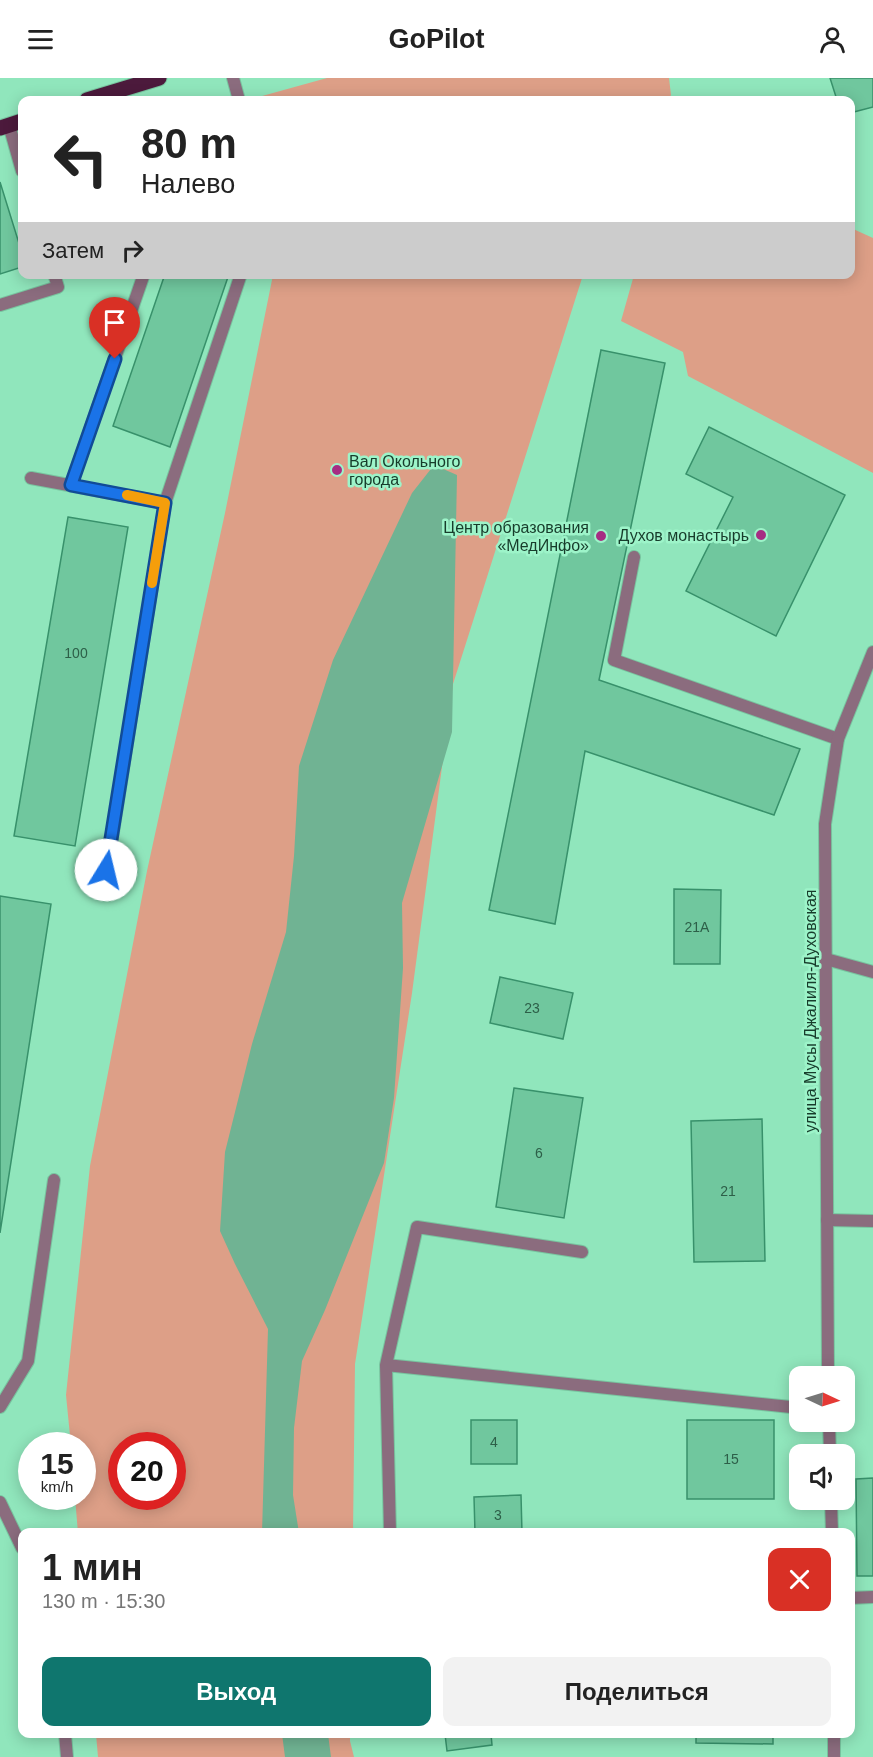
<!DOCTYPE html>
<html lang="ru">
<head>
<meta charset="utf-8">
<style>
  body { margin:0; font-family:Helvetica,sans-serif; background:#f2f2f2; color:#222; height:100vh; display:flex; flex-direction:column; font-size:22px; white-space:nowrap }
  * { box-sizing:border-box; margin:0 }
  p { font-size:20px; color:#767676 }
  .icon { flex:none; width:33px; height:33px; fill:none; stroke:currentColor; stroke-width:2; stroke-linecap:round; stroke-linejoin:round }
  .map { position:relative; flex:1; overflow:hidden }
  .details { position:absolute; left:18px; top:1450px; width:837px; height:210px; display:flex; flex-direction:column; background:#fff; border-radius:12px; box-shadow:0 3px 15px #0003 }
  .details>* { flex:none }
  .top-card { position:absolute; left:18px; top:18px; width:837px; height:183px; border-radius:12px; box-shadow:0 3px 15px #0003; background:#fff; color:#222; overflow:hidden }
  .needle { width:39px; rotate:94deg }
  .controls { position:absolute; left:789px; top:1288px; display:grid; gap:12px }
  .controls a { display:grid; place-items:center; width:66px; height:66px; border-radius:12px; background:#fff; box-shadow:0 3px 15px #0003; font-size:30px }
  .speed { position:absolute; left:18px; top:1354px; display:flex; gap:12px; font-size:30px; font-weight:700; text-align:center }
  .speed>* { display:grid; place-content:center; width:78px; height:78px; border-radius:50%; background:#fff; box-shadow:0 3px 15px #0003; line-height:1 }
  .speed small { font-size:15px; font-weight:400 }
  .speed .limit { border:9px solid #d22; background:#fff; color:#111 }
  .pin { position:absolute; display:grid; place-items:center; width:51px; height:51px; color:#fff; margin:-62px -26px; border-radius:50% 50% 50% 0; rotate:-45deg; box-shadow:0 0 6px #0007 }
  .pin .icon { rotate:45deg }
  .me { position:absolute; width:66px; margin:-33px; rotate:9deg; stroke-linejoin:round; filter:drop-shadow(0 0 4px #0008) }
  .turn { display:flex; align-items:center; gap:21px; height:126px; padding:0 24px; font-size:27px }
  .turn .icon { width:78px; height:78px; stroke-width:2.5 }
  .turn b { display:block; font-size:42px; line-height:51px }
  .then { display:flex; align-items:center; height:57px; padding:0 24px; background:#0003; gap:12px; font-size:22px }
  .round { display:grid; place-items:center; flex:none; width:63px; height:63px; border-radius:12px; background:#f2f2f2 }
  .summary { display:flex; align-items:center; justify-content:space-between; height:102px; padding:0 24px }
  h1 { font-size:36px; font-weight:700; line-height:45px }
  .primary-button { display:flex; gap:12px; margin-top:auto; padding:12px 24px }
  .primary-button a { flex:1; height:69px; border-radius:12px; background:#0f766e; color:#fff; font-size:24px; font-weight:700; line-height:69px; text-align:center }
  .primary-button a+a { background:#f2f2f2; color:#222 }
  header { display:flex; justify-content:space-between; align-items:center; height:78px; padding:0 24px; background:#fff; font-size:27px; font-weight:700 }
  .map>svg:first-child { display:block }
  .green { fill:#dd9f87; fill-rule:evenodd }
  .water { fill:#70b393 }
  .building { fill:#70c79e; stroke:#38916b; stroke-width:1.5 }
  .lines { fill:none; stroke-linecap:round; stroke-linejoin:round }
  .service-casing { stroke:#78c49f; stroke-width:14 }
  .minor-casing { stroke:#78c49f; stroke-width:14 }
  .tertiary-casing { stroke:#78c49f; stroke-width:14 }
  .primary-casing { stroke:#78c49f; stroke-width:17 }
  .service { stroke:#8b6c7e; stroke-width:12 }
  .minor { stroke:#8b6c7e; stroke-width:12 }
  .tertiary { stroke:#8b6c7e; stroke-width:12 }
  .primary { stroke:#4c1a3c; stroke-width:15 }
  .route-casing { stroke:#114b97; stroke-width:15 }
  .route { stroke:#1a73e8; stroke-width:10 }
  .slow { stroke:#f59e0b; stroke-width:10 }
  .poi-dot { fill:#a62d83; stroke:#9df4c9; stroke-width:2 }
  .labels { text-anchor:middle; dominant-baseline:central; stroke-width:5; stroke-linejoin:round; paint-order:stroke }
  .number-label { font-size:14px; fill:#2d5f48 }
  .poi-label { font-size:16px; fill:#173c2b; stroke:#9df4c9; text-anchor:end }
  .street-label { font-size:16px; fill:#173c2b; stroke:#9df4c9 }
</style>
</head>
<body>
<header><svg class="icon" aria-label="menu" viewBox="0 0 24 24"><path d="M4 6h16M4 12h16M4 18h16"/></svg>GoPilot<svg class="icon" aria-label="person" viewBox="0 0 24 24"><circle cx="12" cy="8" r="4"/><path d="M4 21q1-7 8-7t8 7"/></svg></header>
<div class="map">
<svg width="873" height="1679" viewBox="0 0 873 1679">
  <rect width="100%" height="100%" fill="#90e6bc"/>
  <path class="green" d="M327,0H669L671,17L668,22H248Z
    M851,150L873,160V395L688,298L683,274L621,243L634,197L850,196Z
    M273,197H583L453,606L412,915L355,1286L353,1455H78L75,1419H82V1368H71L66,1317L90,1088L147,793L225,435ZM122,1368H172V1419H122Z
    M96,1656H350V1663L354,1679H98Z"/>
  <path class="water" d="M434,387L457,397L452,654L402,825L403,890L394,1020L384,1085L325,1232L302,1283L294,1350L293,1417L299,1455H262L268,1251L235,1186L220,1153L225,1074L252,966L286,854L294,778L299,688L333,582L412,415Z
    M282,1656H328L331,1679H285Z"/>
  <path class="building" d="M830,0H873V29L850,35V22H837Z
    M0,104L22,175V189L0,196Z
    M165,196H229L170,369L113,348Z
    M601,272L665,285L599,602L800,671L774,737L585,673L555,846L489,832Z
    M709,349L845,417L776,558L686,513L733,419L686,396Z
    M68,439L128,449L75,768L14,758Z
    M674,811L721,812L720,886H674Z
    M0,818L51,826L0,1155Z
    M500,899L573,915L563,961L490,945Z
    M514,1010L583,1020L564,1140L496,1129Z
    M762,1041L765,1183L694,1184L691,1043Z
    M471,1342H517V1386H471Z
    M687,1342H774V1421H687Z
    M873,1400V1498H857L856,1401Z
    M521,1417L522,1455H475L474,1419Z
    M445,1656H491L492,1667L447,1673Z
    M696,1656H773V1666L696,1665Z"/>
  <g class="lines">
    <defs>
      <path id="service" d="M233,0L239,22
        M9,47L22,93
        M0,227L58,209L54,196
        M31,400L165,425
        M71,407L144,196
        M634,479L614,582L838,661
        M107,792L165,425L241,196
        M827,1142L873,1143
        M386,1287L800,1330
        M0,1329L28,1283L54,1102
        M0,1424L22,1470
        M390,1455L386,1287L417,1149L582,1174
        M850,1520L873,1519
        M65,1656L67,1679"/>
      <path id="minor" d="M826,881L873,894"/>
      <path id="tertiary" d="M828,1299L825,746L838,661L873,574
        M829,1344L830,1377
        M831,1422L832,1455
        M834,1656V1679"/>
      <path id="primary" d="M87,22L159,0
        M0,50L22,43"/>
    </defs>
    <use href="#service" class="service-casing"/>
    <use href="#minor" class="minor-casing"/>
    <use href="#tertiary" class="tertiary-casing"/>
    <use href="#primary" class="primary-casing"/>
    <use href="#service" class="service"/>
    <use href="#minor" class="minor"/>
    <use href="#tertiary" class="tertiary"/>
    <use href="#primary" class="primary"/>
  </g>
  <g class="lines">
    <defs>
      <path id="route" d="M106,792L165,425L71,407L115,281"/>
    </defs>
    <use href="#route" class="route-casing"/>
    <use href="#route" class="route"/>
    <path class="slow" d="M127,417L165,425L152,505"/>
  </g>
  <g class="poi-dot">
    <circle cx="337" cy="392" r="6"/>
    <circle cx="761" cy="457" r="6"/>
    <circle cx="601" cy="458" r="6"/>
  </g>
  <g class="labels">
    <g class="number-label">
      <text x="76" y="575">100</text>
      <text x="697" y="849">21А</text>
      <text x="532" y="930">23</text>
      <text x="539" y="1075">6</text>
      <text x="728" y="1113">21</text>
      <text x="494" y="1364">4</text>
      <text x="731" y="1381">15</text>
      <text x="498" y="1437">3</text>
    </g>
    <g class="poi-label">
      <text x="349" y="383" text-anchor="start">Вал Окольного<tspan x="349" dy="18">города</tspan></text>
      <text x="589" y="449">Центр образования<tspan x="589" dy="18">«МедИнфо»</tspan></text>
      <text x="749" y="457">Духов монастырь</text>
    </g>
    <g class="street-label">
      <text transform="translate(810 933) rotate(-90)">улица Мусы Джалиля-Духовская</text>
    </g>
  </g>
</svg>
<div class="controls">
<a><svg class="needle" viewBox="-14 -14 28 28"><path d="M0-13l5 13h-10z" fill="#e53935"/><path d="M0 13l5-13h-10z" fill="#767676"/></svg></a>
<a><svg class="icon" aria-label="sound" viewBox="0 0 24 24"><path d="M4 9h4l5-4v14l-5-4H4zM17 9q2 3 0 6"/></svg></a>
</div>
<div class="speed"><div>15<small>km/h</small></div><div class="limit">20</div></div>
<div class="pin" style="left:115px;top:281px;background:#d93025"><svg class="icon" aria-label="arrive" viewBox="0 0 24 24"><path d="M6 21V4h12l-3 4 3 4H6"/></svg></div>
<svg class="me" style="left:106px;top:792px" viewBox="-20 -20 40 40"><circle r="19" fill="#fff"/><path d="M0-13L10 11 0 6-10 11z" fill="#1a73e8"/></svg>
<div class="top-card">
<div class="turn"><svg class="icon" aria-label="left" viewBox="0 0 24 24"><path d="M17 20v-9H6M10 6l-5 5 5 5"/></svg><div><b>80 m</b>Налево</div></div>
<div class="then">Затем<svg class="icon" aria-label="right" viewBox="0 0 24 24"><path d="M7 20v-9h11M14 6l5 5-5 5"/></svg></div>
</div>
<section class="details">
<div class="summary"><div><h1>1 мин</h1><p>130 m · 15:30</p></div><a class="round" style="background:#d93025;color:#fff"><svg class="icon" aria-label="close" viewBox="0 0 24 24"><path d="M6 6l12 12M18 6L6 18"/></svg></a></div>
<div class="primary-button"><a>Выход</a><a>Поделиться</a></div>
</section>
</div>
</body>
</html>
